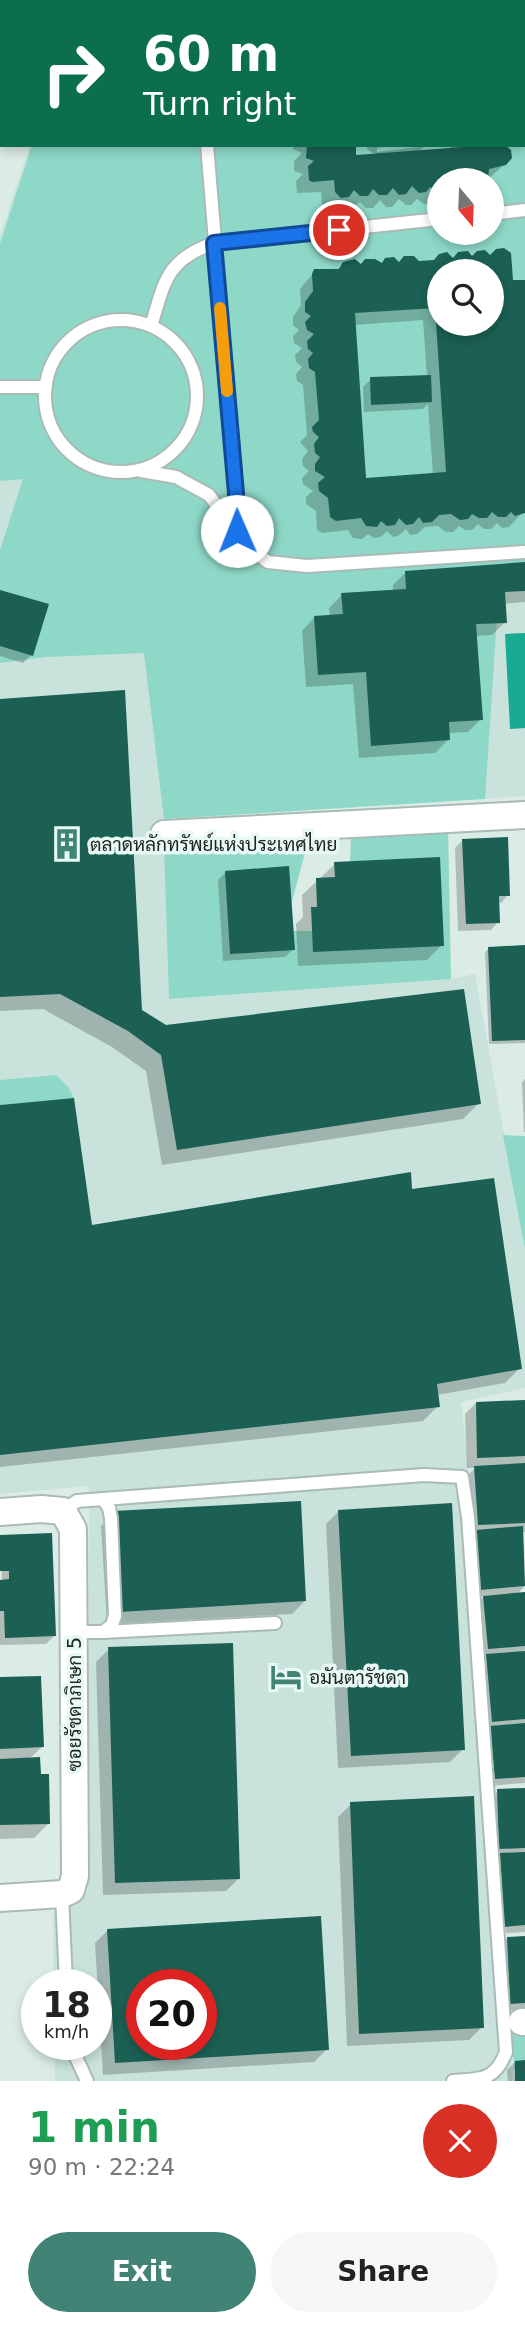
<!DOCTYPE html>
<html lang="en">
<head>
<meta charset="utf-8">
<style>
  body { margin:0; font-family:"DejaVu Sans",Sarabun,sans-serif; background:#f6f6f6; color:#222; height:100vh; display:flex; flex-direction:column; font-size:26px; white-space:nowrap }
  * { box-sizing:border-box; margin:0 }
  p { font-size:23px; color:#767676 }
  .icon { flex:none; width:38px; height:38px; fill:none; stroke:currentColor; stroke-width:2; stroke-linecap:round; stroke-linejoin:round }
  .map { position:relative; height:2081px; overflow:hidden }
  .drawer { display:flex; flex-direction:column; background:#fff; flex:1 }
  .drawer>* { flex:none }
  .banner { position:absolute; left:0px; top:0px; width:525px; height:147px; box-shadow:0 4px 10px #0003; background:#0b6e4f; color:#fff; overflow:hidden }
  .needle { width:46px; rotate:161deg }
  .buttons { position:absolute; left:427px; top:168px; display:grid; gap:14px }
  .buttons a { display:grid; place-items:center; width:77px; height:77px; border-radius:50%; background:#fff; box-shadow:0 4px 10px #0003; font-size:35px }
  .speed { position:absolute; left:21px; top:1969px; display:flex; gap:14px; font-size:35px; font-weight:700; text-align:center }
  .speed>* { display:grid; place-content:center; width:91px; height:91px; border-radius:50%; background:#fff; box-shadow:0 4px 10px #0003; line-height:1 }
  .speed small { font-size:18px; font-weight:400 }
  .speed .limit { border:10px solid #d22; background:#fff; color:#111 }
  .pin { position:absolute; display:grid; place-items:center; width:60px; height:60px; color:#fff; margin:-30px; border:4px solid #fff; border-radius:50%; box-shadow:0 2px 7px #0007 }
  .me { position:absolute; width:77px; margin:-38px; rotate:359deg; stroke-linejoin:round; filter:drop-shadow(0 0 5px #0008) }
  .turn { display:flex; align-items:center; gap:24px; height:147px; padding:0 28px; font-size:32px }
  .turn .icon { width:91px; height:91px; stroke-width:2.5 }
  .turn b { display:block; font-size:49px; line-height:60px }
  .round { display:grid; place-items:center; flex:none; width:74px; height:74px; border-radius:37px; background:#f6f6f6 }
  .head { display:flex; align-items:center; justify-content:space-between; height:119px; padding:0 28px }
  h1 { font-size:42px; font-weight:700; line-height:52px; color:#1e9e55 }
  .button { display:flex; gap:14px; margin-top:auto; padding:14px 28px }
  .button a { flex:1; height:80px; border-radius:42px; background:#418375; color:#fff; font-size:28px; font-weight:700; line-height:80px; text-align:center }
  .button a+a { background:#f6f6f6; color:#222 }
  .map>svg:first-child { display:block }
  .built { fill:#c9e2db; fill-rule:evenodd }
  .green { fill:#8ed8c7; fill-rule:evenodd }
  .water { fill:#18aa93 }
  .shadow { fill:#0003; fill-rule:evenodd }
  .building { fill:#1b6053; fill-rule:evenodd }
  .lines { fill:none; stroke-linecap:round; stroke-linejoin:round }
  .service-casing { stroke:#aabab6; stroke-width:16 }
  .minor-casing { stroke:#aabab6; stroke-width:30 }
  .primary-casing { stroke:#aabab6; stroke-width:42 }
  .service { stroke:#fff; stroke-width:12 }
  .minor { stroke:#fff; stroke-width:26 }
  .primary { stroke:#fff; stroke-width:38 }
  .route-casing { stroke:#114b97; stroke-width:18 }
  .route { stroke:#1a73e8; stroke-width:12 }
  .slow { stroke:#f59e0b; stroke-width:12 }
  .labels { text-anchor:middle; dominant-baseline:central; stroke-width:7; stroke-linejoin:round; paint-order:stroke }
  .poi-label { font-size:19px; fill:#202624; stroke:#e8f9f5; text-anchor:start }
  .street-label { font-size:19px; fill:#202624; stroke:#e8f9f5 }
</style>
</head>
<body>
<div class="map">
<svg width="525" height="2081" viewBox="0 0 525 2081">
  <rect width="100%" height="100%" fill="#dbece7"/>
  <path class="built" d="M77,0H525V796L164,820L169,999L451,979L475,974L525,1249V1388L461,1402L468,1462L512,2081H55V2044H96V1984H54L53,1913L88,1891L89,1486L0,1494V236L30,145H523V2H77ZM439,180H492V233H439ZM439,271H492V324H439ZM142,1984H201V2044H142Z"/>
  <path class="green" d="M78,0H525V580L499,586L485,799L164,819L144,653L46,657L0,663V550L23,479L0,481V244L32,145H523V2H78ZM439,180H492V233H439ZM439,271H492V324H439Z
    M448,826L451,979L169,999L164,846L309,838L284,931H316L349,883L351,838Z
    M56,1075L68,1087L74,1098L0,1105V1080Z
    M503,1135L525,1136V1249Z
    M525,2032V2070H514L512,2033Z"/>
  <path class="water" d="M525,633V728L510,729L505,634Z"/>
  <path class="shadow" d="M293,145H354L355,157L377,156L367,149V145H402L377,148V152L425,146L419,152L450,150V145H504L505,164L487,180H439V200L436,198L430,204H424L417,199L411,205H406L399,199L392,207H386L380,200L373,208H366L360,202L353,208H347L342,203L335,210H327L322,206L321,192L297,193L296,181L303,174L294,171V161L302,153L293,149Z
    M467,253L511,282L525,281V510L509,527L502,528L497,523L491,529H484L478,524L472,530H465L459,526L453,532H446L438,526L425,527L417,534L410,535L406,529L398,536L393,537L387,531L381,537L374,538L368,534L362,539L353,538L348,530L322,533L317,530L316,511L306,504V497L313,491L303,484L302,478L309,471L303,466L302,459L308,451L300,442L307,435L303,385L297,381L296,374L302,367L296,362L295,355L302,348L294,343L293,336L299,330L293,325V317L301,305L300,289L315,271H336L343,264L361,265L452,260ZM439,271H492V324H439ZM423,320L427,377L371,379L363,387L364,412L423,409L428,404L433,475L365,480L354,325Z
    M525,564V602L504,604L505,622L492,635L475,636L481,719L468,732L448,733V740L435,753L359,758L353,684L306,687L302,631L314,618L330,617L329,608L342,595L393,592V585L406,572Z
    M0,592L31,655L23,663L0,656Z
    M0,701L140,1011L166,1027L479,1103L463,1119L162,1165L146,1071L112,1047L43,1009L0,1011Z
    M463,840L508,895L501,903H497L498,922L491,930L458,931L455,848Z
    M335,864L442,945L427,960L298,966L296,924L303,917L302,895Z
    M226,872L293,949L285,957L223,961L218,880Z
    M525,947V1043L489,1044L485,952L489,948Z
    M525,1079V1132H524L522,1082Z
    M0,1107L90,1227L410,1191L520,1368L505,1383L437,1395L438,1406L423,1421L0,1467Z
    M476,1403L525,1431V1532H521L525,1586L516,1595L525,1594V1650L522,1653L525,1652V1783L487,1786L483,1736L491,1728L484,1729L478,1664L487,1656H480L476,1605L485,1596L473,1597L464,1479L475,1468H467L465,1414Z
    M339,1511L463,1749L450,1762L338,1768L326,1524Z
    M114,1513L305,1601L292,1614L107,1624L101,1526Z
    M0,1537L54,1636L46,1644L0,1645V1582L2,1581Z
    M109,1649L239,1878L226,1891L103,1895L96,1662Z
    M0,1679L42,1747L29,1759L39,1776L49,1823L34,1838L0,1839Z
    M525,1789V1932L506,1933L502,1863L485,1864L483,1806L498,1791Z
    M351,1804L482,2027L469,2040L347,2046L338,1817Z
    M108,1930L327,2049L314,2062L103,2075L95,1943ZM142,1984H201V2044H142Z
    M525,1938V2010L502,2011L499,1947L507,1939Z
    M515,2062H525V2081H508L507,2070Z"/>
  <path class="building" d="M307,145H356V155L463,147V145H505L511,150L512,158L506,165L489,169L488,180H439V192L430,187L426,192L419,193L412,186L406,194L399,195L393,188L387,195H379L373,189L368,196H360L354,190L349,197L341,198L335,192L334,180L312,182L309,180L308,166L314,161L306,158Z
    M504,248L511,253L513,280H525V513L515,516L511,512L506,517H498L492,512L487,518H479L472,514L468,519L460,520L451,514L439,515L432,522L423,523L419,517L413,524L406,525L399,518L395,525L387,526L381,521L377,527L366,526L361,518L336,521L330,517L328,498L319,491L318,483L325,477L315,471V464L320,457L315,453L314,444L319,437L313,432L312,427L319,420L315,372L309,368L308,359L313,353L308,349L307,341L314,334L307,330L305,322L311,316L305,312V302L313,291L312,274L314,269H339L343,262L355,259L361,264L365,259H375L382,263L385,258L394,257L399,262L404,256H414L419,261L434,260L439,254L447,252L453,258L458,252L468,251L472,256L477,251L485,250L490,255L496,249ZM439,271H492V324H439ZM435,308L446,472L366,478L355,313Z
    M431,375L432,402L371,405L370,377Z
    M525,562V591L505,592L507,623L476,624L483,720L449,722L450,740L371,746L366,672L318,675L314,616L343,614L341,593L406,589L405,571Z
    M0,590L49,604L33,656L0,646Z
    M125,690L142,1010L166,1025L464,989L481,1104L177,1150L161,1055L128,1031L60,994L0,997V699Z
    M508,837L510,896H499L500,923L466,924L462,839Z
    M440,857L444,946L313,952L311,907H317L316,878L335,877L334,862Z
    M289,866L295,950L230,954L225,871Z
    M525,945V1040L492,1041L488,947Z
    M74,1098L92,1225L411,1172L412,1189L494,1178L522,1369L437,1384L440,1407L0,1455V1105Z
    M525,1400V1456L477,1458L476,1402Z
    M525,1463V1523L478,1525L474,1466Z
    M301,1501L306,1601L119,1612L113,1511Z
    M452,1503L465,1750L351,1756L338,1510Z
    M523,1526L525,1586L480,1590L476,1530Z
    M52,1533L56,1636L5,1638L4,1611H0V1580L9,1579V1571H0V1535Z
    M525,1592V1646L488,1649L483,1596Z
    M233,1643L240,1879L115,1883L108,1647Z
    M525,1651V1719L492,1722L486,1654Z
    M41,1676L44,1747L0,1749V1677Z
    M525,1723V1777L495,1779L490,1726Z
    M40,1757L41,1774H49L50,1824L0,1825V1759Z
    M525,1788V1848L499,1849L497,1789Z
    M474,1796L484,2028L359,2034L350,1802Z
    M525,1852V1925L504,1927L500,1853Z
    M321,1916L329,2050L115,2063L107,1929ZM142,1984H201V2044H142Z
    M525,1936V2003L510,2004L507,1937Z
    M525,2060V2081H515V2061Z"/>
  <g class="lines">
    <defs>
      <path id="service" d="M523,17H525
        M207,145L236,493L237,531L250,548L268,562L307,566L525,552
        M492,214L525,210
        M45 396a76 76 0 1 1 152 0a76 76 0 1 1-152 0Z
        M151,326C165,281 166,260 214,243L439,219
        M0,387H46
        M141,471L176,477L209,495L236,531
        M103,1499L109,1508L111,1518L115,1616L112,1625L103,1632
        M63,1511L77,1501L103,1499L424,1475L462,1477L468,1517L506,2052C495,2081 481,2079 453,2081
        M73,1632H103L275,1623
        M62,1894L66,1984
        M70,2044L87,2081"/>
      <path id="minor" d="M164,834L525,815
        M0,1512L41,1509L63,1511L73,1529L75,1876L71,1890L62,1894L0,1898
        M522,2022H525"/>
      <path id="primary" d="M33,2V0
        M0,105L2,99"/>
    </defs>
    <use href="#service" class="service-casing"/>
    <use href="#minor" class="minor-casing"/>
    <use href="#primary" class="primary-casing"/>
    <use href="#service" class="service"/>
    <use href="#minor" class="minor"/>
    <use href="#primary" class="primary"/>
  </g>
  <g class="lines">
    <defs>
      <path id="route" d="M237,531L236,493L214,243L339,230"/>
    </defs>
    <use href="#route" class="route-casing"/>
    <use href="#route" class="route"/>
    <path class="slow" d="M220,308L227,391"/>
  </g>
  <defs>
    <symbol id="building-bare" viewBox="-9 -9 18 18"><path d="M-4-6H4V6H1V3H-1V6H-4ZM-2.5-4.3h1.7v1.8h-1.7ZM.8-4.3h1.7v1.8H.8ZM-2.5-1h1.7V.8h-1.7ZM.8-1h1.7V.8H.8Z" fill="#418375" stroke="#e8f9f5" stroke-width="2.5" paint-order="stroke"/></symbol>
    <symbol id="hotel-bare" viewBox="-9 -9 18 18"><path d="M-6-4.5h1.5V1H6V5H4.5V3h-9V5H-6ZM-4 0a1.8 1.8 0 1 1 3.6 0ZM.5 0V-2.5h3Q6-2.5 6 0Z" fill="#418375" stroke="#e8f9f5" stroke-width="2.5" paint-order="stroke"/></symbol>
  </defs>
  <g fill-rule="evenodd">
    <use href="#building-bare" x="45" y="822" width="44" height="44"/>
    <use href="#hotel-bare" x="264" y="1655" width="44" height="44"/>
  </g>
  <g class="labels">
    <g class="poi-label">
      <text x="90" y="844">ตลาดหลักทรัพย์แห่งประเทศไทย</text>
      <text x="309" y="1677">อมันตารัชดา</text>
    </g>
    <g class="street-label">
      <text transform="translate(74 1704) rotate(-90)">ซอยรัชดาภิเษก 5</text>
    </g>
  </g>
</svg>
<div class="buttons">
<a><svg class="needle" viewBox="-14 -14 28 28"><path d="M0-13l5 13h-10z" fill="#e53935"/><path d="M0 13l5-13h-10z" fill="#767676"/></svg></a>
<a><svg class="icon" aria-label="search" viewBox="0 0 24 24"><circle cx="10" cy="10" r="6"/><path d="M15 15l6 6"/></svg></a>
</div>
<div class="speed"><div>18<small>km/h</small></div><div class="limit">20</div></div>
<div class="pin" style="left:339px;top:230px;background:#d93025"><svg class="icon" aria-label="arrive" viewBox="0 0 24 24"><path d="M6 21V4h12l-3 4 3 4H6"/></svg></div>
<svg class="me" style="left:237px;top:531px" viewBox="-20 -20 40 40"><circle r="19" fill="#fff"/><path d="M0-13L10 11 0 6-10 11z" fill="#1a73e8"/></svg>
<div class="banner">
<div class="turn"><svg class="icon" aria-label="right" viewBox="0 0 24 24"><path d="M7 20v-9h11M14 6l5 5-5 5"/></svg><div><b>60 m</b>Turn right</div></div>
</div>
</div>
<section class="drawer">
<div class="head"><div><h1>1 min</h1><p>90 m · 22:24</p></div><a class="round" style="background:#d93025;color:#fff"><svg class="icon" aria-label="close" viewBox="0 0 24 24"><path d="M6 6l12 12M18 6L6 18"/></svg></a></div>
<div class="button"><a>Exit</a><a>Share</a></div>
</section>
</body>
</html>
